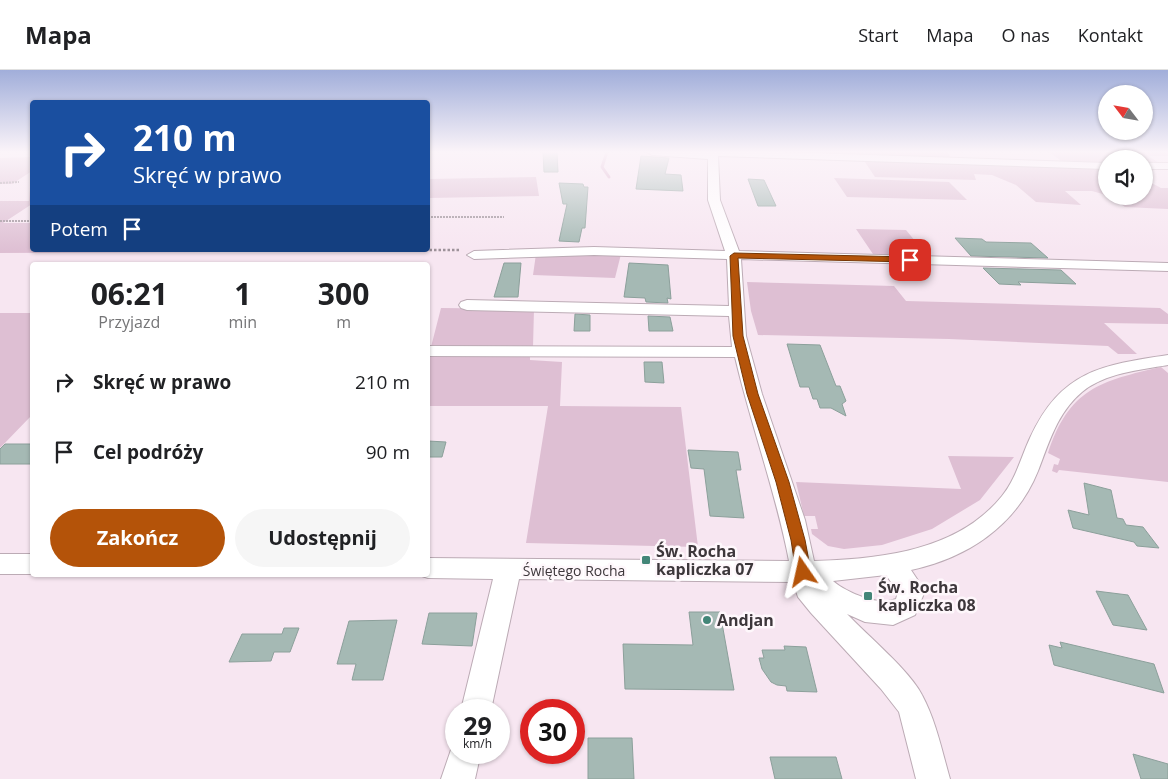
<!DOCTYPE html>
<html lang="pl">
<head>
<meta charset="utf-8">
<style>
  body { margin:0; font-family:"Open Sans",sans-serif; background:#f6f6f6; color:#202124; height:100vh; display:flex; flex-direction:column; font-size:19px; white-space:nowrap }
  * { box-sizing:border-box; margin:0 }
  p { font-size:16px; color:#757577 }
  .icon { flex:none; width:28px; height:28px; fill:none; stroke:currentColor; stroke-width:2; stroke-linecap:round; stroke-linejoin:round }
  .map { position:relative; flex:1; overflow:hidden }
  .panel { position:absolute; left:30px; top:192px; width:400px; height:315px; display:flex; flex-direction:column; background:#fff; border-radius:5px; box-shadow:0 1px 4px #0004 }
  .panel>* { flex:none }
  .banner { position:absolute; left:30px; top:30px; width:400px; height:152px; border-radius:5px; box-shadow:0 1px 4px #0004; background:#1a4fa0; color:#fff; overflow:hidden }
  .needle { width:32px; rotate:301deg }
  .buttons { position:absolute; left:1098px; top:15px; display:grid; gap:10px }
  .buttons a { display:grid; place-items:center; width:55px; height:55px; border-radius:50%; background:#fff; box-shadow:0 1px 4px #0004; font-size:25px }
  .speed { position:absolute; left:445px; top:629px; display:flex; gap:10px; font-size:25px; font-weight:700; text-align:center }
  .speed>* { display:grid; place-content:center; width:65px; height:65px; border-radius:50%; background:#fff; box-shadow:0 1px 4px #0004; line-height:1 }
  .speed small { font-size:12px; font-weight:400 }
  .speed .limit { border:8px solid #d22; background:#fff; color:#111 }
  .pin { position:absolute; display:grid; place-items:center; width:42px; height:42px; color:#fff; margin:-21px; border-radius:10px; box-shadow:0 2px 8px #0006 }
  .me { position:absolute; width:55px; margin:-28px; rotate:349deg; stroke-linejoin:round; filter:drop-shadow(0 0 4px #0008) }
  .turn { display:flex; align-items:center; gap:18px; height:105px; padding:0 20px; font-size:22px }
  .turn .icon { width:65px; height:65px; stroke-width:2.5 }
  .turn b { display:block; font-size:35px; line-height:42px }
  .then { display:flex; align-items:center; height:48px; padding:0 20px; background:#0003; gap:10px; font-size:19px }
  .eta { display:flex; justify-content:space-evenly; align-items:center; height:85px; text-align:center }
  .eta b { font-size:30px; font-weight:700; line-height:35px }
  .action { display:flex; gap:10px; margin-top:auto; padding:10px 20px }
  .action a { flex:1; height:58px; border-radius:30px; background:#b45309; color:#fff; font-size:20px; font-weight:700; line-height:58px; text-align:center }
  .action a+a { background:#f6f6f6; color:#202124 }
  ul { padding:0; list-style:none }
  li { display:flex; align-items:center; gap:15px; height:70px; padding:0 20px }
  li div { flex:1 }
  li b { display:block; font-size:19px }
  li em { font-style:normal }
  header { display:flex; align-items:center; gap:30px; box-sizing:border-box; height:70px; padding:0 25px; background:#fff; border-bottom:1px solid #e0e0e0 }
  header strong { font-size:24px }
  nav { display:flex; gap:28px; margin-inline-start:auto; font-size:18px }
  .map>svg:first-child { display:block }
  .green { fill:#debfd3 }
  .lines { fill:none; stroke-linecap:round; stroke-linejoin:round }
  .stream { stroke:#d6a6c4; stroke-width:3 }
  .building { fill:#a5b9b4; stroke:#8ca09b }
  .minor-casing { stroke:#bcabb5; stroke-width:2 }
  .path-far1 { stroke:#9c9098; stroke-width:2; stroke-dasharray:2 1; stroke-linecap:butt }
  .path { stroke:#9c9098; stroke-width:2.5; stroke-dasharray:2.5 2; stroke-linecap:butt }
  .minor { fill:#fff; fill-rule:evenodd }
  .route { fill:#b45309; stroke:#753606 }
  .poi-dot { fill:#438678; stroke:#fef7fb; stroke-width:2 }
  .labels { text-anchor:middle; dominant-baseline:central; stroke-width:5; stroke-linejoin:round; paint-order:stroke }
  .street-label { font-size:14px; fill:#3d373b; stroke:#fef7fb }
  .near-poi-label { font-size:16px; font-weight:bold; fill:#3d373b; stroke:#fef7fb; text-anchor:start }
</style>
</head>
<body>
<header>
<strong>Mapa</strong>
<nav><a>Start</a><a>Mapa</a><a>O nas</a><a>Kontakt</a></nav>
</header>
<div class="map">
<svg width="1168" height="709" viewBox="0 0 1168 709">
  <rect width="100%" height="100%" fill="#f7e6f1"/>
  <path class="green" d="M718,82H948L952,91Z
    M1049,82H1168V86H1149L1160,94H1144V89H1106V95H1067Z
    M32,87V101L12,114H0V88Z
    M863,89L1106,98V125L1092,121H1065L1081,135L1036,132L1016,115L992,105L974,104L976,110L875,107Z
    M536,107L539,126L428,128V109Z
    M834,108L949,112L967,130L847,127Z
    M1144,109L1161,118H1168V139L1125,137L1109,126H1144Z
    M30,118H32V134L3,153H32V180H209L207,182L0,183V131H29Z
    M856,159L906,160L930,189L875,187Z
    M536,184H621L615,208L533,205Z
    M747,212L894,216L906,231L1160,238L1168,244V254L1104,253L1137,284H1118L1108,276L949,269L758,265L751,241Z
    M441,238L534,239L533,277H431Z
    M0,243H32V345L0,378Z
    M428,284L530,285V290L562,292L560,336L681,337L698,477L526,473L548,336H428Z
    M1161,297L1168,303V412L1059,400L1057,403L1052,401L1054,394L1058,395L1060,389L1048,383C1069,319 1100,311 1161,297Z
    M948,386L1014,387L980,430L932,459L882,475L844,479L828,476L812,464L811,459H818L815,446H804L796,412L961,419Z"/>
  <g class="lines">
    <path class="stream" d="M607,82L602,97L609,107"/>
  </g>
  <path class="building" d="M543,82H557L558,102H544Z
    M641,86L669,88L665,104L681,105L683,121L636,119Z
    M748,109L764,110L776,136H758Z
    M559,113L583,114L584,117H588L585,158H582L579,172L559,171L567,134H563Z
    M955,168L982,169L986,172L1031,173L1048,188L971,186Z
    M504,193H521L518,227H494Z
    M629,193L668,195L671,229L667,228L668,233L646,232L645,228L624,227Z
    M983,198L1061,200L1076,214L1018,212L1021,215L999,214Z
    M575,244L590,245V261H574Z
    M648,246L670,247L673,261H649Z
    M787,274L820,275L836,316H840L846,331L842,334L846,346L831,338H820L817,329H813L809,317H800Z
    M644,292H662L664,313L645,312Z
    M428,371L446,372L442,387H428Z
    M5,374H32V394H0V379Z
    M688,380L738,382L741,400H736L744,448L710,446L704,399L691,398Z
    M1084,413L1111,420L1117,448L1123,449L1126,455L1143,457L1159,478L1137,476L1134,472L1073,458L1068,440L1089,445Z
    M1096,521L1128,525L1147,560L1113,555Z
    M689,542H720L734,620L625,619L623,574L693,575Z
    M429,543H477L472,576L422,574Z
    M397,550L383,610H352L356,594H337L349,551Z
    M284,558H299L290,582H274L271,591L229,592L242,564H282Z
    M1060,572L1154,594L1164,623L1054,595L1049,575L1062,578Z
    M784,576L806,577L817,622L787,621L786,616L777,615L771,612L762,599L759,588H764L762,580H785Z
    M588,668H632L634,709H588Z
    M1133,684L1168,694V709H1141Z
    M770,687H836L842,709H775Z"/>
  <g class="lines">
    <defs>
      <path id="minor" d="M647,82H782L1106,93V99L718,86L720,130L739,181L1168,193V201L741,189L746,266L762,324L805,450L814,491C880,489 958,481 1002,426C1016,409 1021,387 1030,368C1061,301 1101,295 1168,285V295C1139,300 1105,303 1082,322C1057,343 1049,373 1038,401C1016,456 967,488 911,500L925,521L915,545L893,555L865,552L847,544C867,565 910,601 922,625C936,651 942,681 950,709H916L899,642L881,619L811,543L798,527L793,512L519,509L491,640H461L493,509L428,508L419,505H428V488L789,491C776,422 751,356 735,287L428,286V276L732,277L729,246L467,240L461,238L459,235L461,232L467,230L729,236L727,189L594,185L474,189L467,185L474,181L594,177L725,181L708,130V89L652,85ZM886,505L898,522L896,529C879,537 846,522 833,511Z
        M1144,93H1168V99H1144Z
        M0,484H32V504H0Z
        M456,670V682H481L475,709H441L454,671Z"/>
    </defs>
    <use href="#minor" class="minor-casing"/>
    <path class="path-far1" d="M0,113L19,112
      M428,147H504
      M0,151H32"/>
    <path class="path" d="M200,180H461"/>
    <use href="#minor" class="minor"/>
  </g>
  <linearGradient id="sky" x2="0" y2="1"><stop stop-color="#a1aeda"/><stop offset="0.45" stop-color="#fbf4f9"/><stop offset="1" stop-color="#fbf4f9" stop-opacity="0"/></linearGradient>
  <rect width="1168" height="182" fill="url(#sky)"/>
  <path class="route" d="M734,183L910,187L914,190L910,192L738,188L743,266L758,324L789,412L805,470L811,502L808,506L803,508L798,506L796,502L791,470L776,412L747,324L733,266L730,186Z"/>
  <g class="poi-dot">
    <rect x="641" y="485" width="10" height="10" rx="2.5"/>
    <rect x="863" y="521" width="10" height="10" rx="2.5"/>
    <circle cx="707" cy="550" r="5"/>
  </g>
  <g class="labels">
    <g class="street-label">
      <text x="574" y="500">Świętego Rocha</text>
    </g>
    <g class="near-poi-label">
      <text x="656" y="481">Św. Rocha<tspan x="656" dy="18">kapliczka 07</tspan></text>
      <text x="878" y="517">Św. Rocha<tspan x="878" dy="18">kapliczka 08</tspan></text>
      <text x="717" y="550">Andjan</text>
    </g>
  </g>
</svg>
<div class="buttons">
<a><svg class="needle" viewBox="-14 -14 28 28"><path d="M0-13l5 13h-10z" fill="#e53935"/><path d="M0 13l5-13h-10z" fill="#757577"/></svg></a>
<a><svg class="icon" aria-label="sound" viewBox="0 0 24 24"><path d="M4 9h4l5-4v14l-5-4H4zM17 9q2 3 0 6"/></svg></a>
</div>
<div class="speed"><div>29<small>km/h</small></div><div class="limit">30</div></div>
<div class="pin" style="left:910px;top:190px;background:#d93025"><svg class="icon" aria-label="arrive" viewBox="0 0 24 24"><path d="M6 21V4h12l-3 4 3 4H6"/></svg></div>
<svg class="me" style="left:803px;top:502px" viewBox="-20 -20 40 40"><path d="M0-17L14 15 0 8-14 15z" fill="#b45309" stroke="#fff" stroke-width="4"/></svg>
<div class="banner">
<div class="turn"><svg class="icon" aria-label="right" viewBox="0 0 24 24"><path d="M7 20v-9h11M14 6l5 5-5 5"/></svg><div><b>210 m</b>Skręć w prawo</div></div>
<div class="then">Potem<svg class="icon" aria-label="arrive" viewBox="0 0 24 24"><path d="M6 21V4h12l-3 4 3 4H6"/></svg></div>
</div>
<section class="panel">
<div class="eta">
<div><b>06:21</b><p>Przyjazd</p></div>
<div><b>1</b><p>min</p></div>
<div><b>300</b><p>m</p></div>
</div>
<ul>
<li><svg class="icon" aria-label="right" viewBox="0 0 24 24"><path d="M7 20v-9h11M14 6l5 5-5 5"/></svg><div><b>Skręć w prawo</b></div><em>210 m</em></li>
<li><svg class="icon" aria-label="arrive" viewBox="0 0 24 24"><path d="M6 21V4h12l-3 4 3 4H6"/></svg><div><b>Cel podróży</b></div><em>90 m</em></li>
</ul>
<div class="action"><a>Zakończ</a><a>Udostępnij</a></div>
</section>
</div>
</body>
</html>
